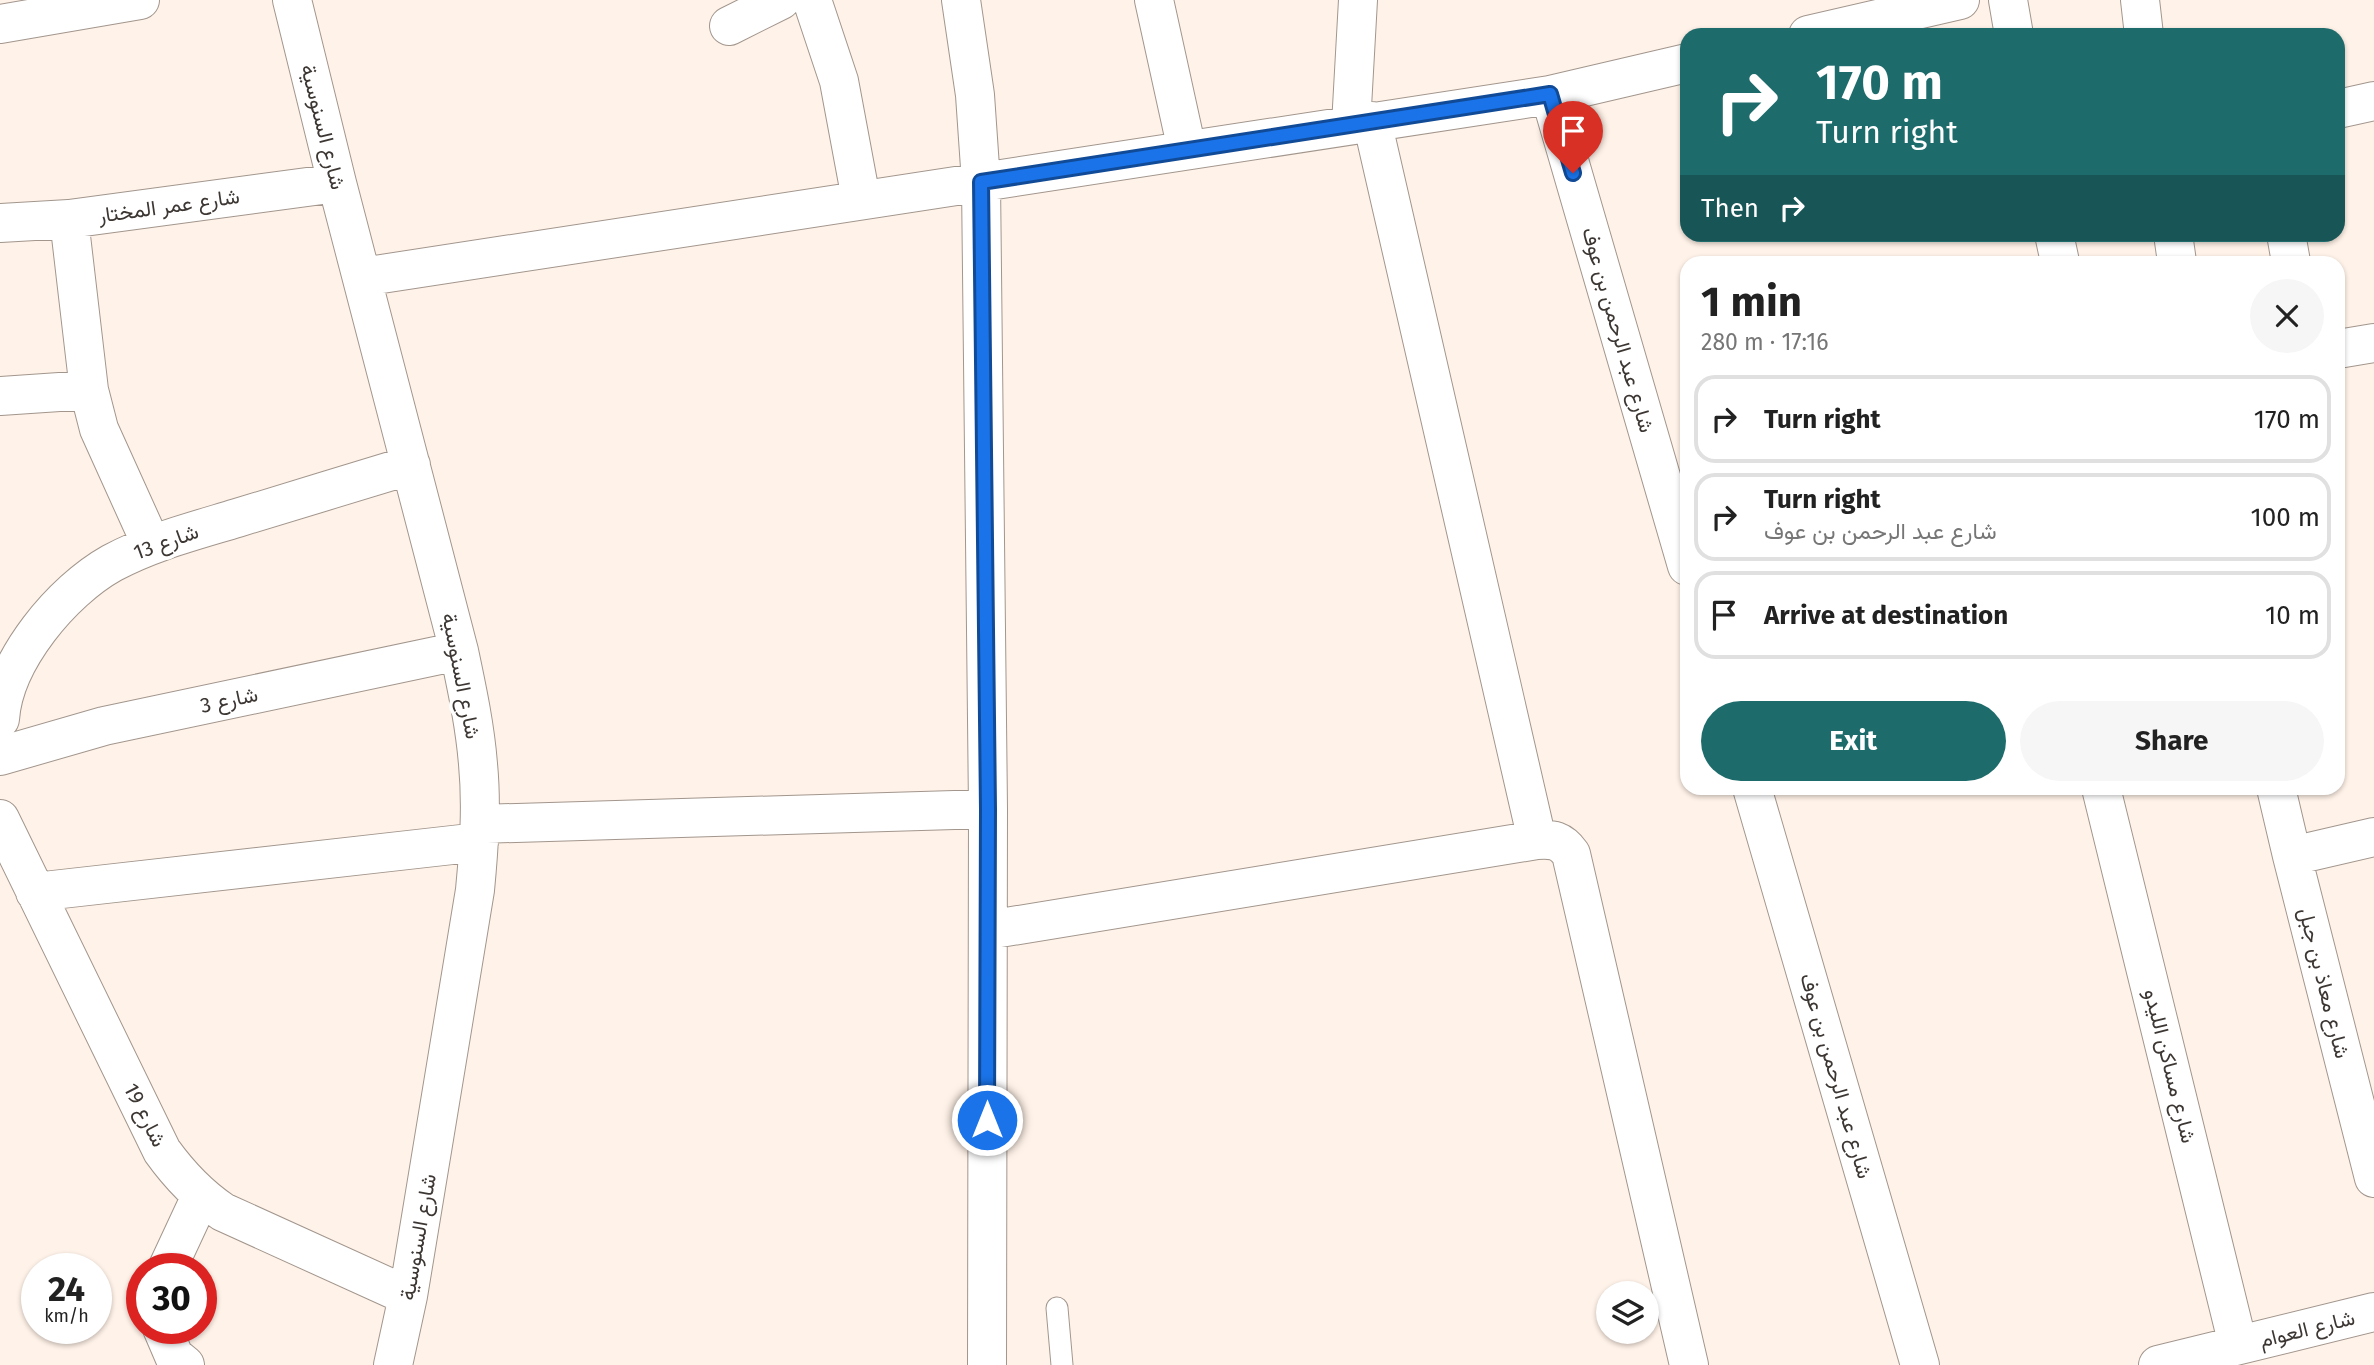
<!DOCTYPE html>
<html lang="en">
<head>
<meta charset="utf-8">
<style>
  body { margin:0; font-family:"Fira Sans",Vazirmatn,sans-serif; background:#f6f6f6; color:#222; height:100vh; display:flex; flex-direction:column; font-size:26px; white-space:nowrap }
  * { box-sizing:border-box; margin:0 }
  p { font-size:23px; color:#767676 }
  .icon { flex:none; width:38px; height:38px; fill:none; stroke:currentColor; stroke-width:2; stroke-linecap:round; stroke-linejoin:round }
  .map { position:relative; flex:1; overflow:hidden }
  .sheet { position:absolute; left:1680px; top:256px; width:665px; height:539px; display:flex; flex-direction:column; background:#fff; border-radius:21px; box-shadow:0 2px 5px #0004 }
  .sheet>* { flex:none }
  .guide { position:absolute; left:1680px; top:28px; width:665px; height:214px; border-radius:21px; box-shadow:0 2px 5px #0004; background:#1e6b6c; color:#fff; overflow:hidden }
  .fabs { position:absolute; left:1596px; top:1281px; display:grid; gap:14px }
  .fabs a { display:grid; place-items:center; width:63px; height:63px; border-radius:50%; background:#fff; box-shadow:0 2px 5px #0004; font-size:35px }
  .speed { position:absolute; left:21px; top:1253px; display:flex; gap:14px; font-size:35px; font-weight:700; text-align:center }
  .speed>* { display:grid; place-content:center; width:91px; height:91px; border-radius:50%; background:#fff; box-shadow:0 2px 5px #0004; line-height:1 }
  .speed small { font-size:18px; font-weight:400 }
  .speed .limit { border:10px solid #d22; background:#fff; color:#111 }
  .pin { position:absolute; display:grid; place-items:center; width:60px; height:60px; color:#fff; margin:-72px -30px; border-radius:50% 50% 50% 0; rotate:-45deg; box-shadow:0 0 7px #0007 }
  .pin .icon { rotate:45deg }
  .me { position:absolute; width:77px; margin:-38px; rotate:0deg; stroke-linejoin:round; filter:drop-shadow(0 0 5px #0008) }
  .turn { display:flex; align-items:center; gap:24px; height:147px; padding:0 21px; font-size:32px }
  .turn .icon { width:91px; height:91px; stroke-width:2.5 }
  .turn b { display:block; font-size:49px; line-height:60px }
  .then { display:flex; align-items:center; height:66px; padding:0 21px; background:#0003; gap:14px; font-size:26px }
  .round { display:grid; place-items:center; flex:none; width:74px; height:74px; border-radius:37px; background:#f6f6f6 }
  .headline { display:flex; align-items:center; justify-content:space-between; height:119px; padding:0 21px }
  h1 { font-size:42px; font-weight:700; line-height:52px }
  .primary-button { display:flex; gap:14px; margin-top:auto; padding:14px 21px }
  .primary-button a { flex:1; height:80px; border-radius:42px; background:#1e6b6c; color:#fff; font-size:28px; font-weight:700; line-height:80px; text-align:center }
  .primary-button a+a { background:#f6f6f6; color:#222 }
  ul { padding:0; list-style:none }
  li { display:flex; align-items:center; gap:21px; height:88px; margin:0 14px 10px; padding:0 7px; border:4px solid #e0e0e0; border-radius:21px }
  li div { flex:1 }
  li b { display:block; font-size:26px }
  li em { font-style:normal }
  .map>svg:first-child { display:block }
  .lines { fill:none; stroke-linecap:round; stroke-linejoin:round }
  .service-casing { stroke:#a2968d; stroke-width:23 }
  .minor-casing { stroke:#a2968d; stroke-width:40 }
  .service { stroke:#fff; stroke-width:21 }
  .minor { stroke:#fff; stroke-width:38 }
  .route-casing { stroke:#114b97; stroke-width:18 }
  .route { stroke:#1a73e8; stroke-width:12 }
  .labels { text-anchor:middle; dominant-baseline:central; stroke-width:7; stroke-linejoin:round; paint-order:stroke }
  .street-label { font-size:21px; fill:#3d3734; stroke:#fff }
</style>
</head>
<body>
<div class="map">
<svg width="2374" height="1365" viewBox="0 0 2374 1365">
  <rect width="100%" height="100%" fill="#fff2e8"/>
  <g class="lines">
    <defs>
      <path id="service" d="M1057,1308L1062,1365"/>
      <path id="minor" d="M292,0L337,183L459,651C467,689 475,726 478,764C482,806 479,848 475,890L408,1296L393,1365
        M812,0L839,81L861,199
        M961,0L975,95L981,182L988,809L987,1365
        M1154,0L1187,150
        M2008,0L2014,35
        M2140,0L2144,35
        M0,24L140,0
        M729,26L781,0
        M1808,35L1960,0
        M1550,95L1687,566
        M2338,109L2374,101
        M1372,121L1537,840
        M1351,125L1358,0
        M69,219L89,390L99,429L151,544
        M0,223L69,219L337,183
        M2054,234L2060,262
        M2173,234L2177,262
        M2286,234L2291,262
        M362,277L1550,95L1687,63
        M2338,349L2374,343
        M0,396L89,390
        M0,719C4,660 62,591 112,563C151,542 194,531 237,518C295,500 353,483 411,465
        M0,756L104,726L459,651
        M1752,788L1920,1365
        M2101,788L2238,1345
        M2276,788L2292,856L2374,1178
        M0,819L162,1151C180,1176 198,1195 223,1212L408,1296
        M480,824L988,809
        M2292,856L2374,837
        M35,892L479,842
        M988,930L1537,840C1553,839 1561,840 1571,854L1689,1365
        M167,1269L201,1196
        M162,1328L174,1356L185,1365
        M2158,1365L2374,1312"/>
    </defs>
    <use href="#service" class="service-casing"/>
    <use href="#minor" class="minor-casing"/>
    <use href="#service" class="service"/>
    <use href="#minor" class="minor"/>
  </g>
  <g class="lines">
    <defs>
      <path id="route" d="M987,1120L988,809L981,182L1550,94L1573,173"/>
    </defs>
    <use href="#route" class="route-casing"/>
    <use href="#route" class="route"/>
  </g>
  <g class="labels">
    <g class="street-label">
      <text transform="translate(323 127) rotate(76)">شارع السنوسية</text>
      <text transform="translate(169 206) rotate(-8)">شارع عمر المختار</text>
      <text transform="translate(1618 330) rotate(74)">شارع عبد الرحمن بن عوف</text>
      <text transform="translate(166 542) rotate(-20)">شارع 13</text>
      <text transform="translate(461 676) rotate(79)">شارع السنوسية</text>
      <text transform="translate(229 700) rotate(-12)">شارع 3</text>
      <text transform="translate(2324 983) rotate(76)">شارع معاذ بن جبل</text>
      <text transform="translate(2170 1066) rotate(76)">شارع مساكن الليدو</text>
      <text transform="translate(1836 1076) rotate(74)">شارع عبد الرحمن بن عوف</text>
      <text transform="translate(145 1115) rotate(63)">شارع 19</text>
      <text transform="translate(418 1237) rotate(-80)">شارع السنوسية</text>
      <text transform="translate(2307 1329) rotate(-14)">شارع العوام</text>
    </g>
  </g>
</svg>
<div class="fabs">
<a><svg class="icon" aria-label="layers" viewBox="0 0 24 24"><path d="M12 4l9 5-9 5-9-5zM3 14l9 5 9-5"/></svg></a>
</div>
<div class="speed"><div>24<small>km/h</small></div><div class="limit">30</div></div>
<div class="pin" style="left:1573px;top:173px;background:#d93025"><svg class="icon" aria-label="arrive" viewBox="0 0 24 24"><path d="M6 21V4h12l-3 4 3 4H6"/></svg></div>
<svg class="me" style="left:987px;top:1120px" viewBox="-20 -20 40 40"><circle r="17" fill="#1a73e8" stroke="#fff" stroke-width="3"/><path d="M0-11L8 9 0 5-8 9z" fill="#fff"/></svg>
<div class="guide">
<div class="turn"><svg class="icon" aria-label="right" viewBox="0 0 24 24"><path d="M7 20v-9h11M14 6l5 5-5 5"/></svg><div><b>170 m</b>Turn right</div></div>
<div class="then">Then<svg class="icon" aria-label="right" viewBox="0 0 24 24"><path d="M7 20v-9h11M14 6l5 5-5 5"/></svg></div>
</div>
<section class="sheet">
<div class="headline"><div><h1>1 min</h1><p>280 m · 17:16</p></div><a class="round"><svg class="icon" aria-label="close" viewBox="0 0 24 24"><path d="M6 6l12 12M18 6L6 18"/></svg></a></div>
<ul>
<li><svg class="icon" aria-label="right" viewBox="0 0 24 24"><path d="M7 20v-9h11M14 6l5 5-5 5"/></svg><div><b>Turn right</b></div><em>170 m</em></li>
<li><svg class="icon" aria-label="right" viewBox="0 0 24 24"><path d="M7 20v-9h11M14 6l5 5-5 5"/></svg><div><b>Turn right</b><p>شارع عبد الرحمن بن عوف</p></div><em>100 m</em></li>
<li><svg class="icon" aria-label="arrive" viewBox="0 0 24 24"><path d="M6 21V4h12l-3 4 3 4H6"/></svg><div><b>Arrive at destination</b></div><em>10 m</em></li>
</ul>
<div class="primary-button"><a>Exit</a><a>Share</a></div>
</section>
</div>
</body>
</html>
